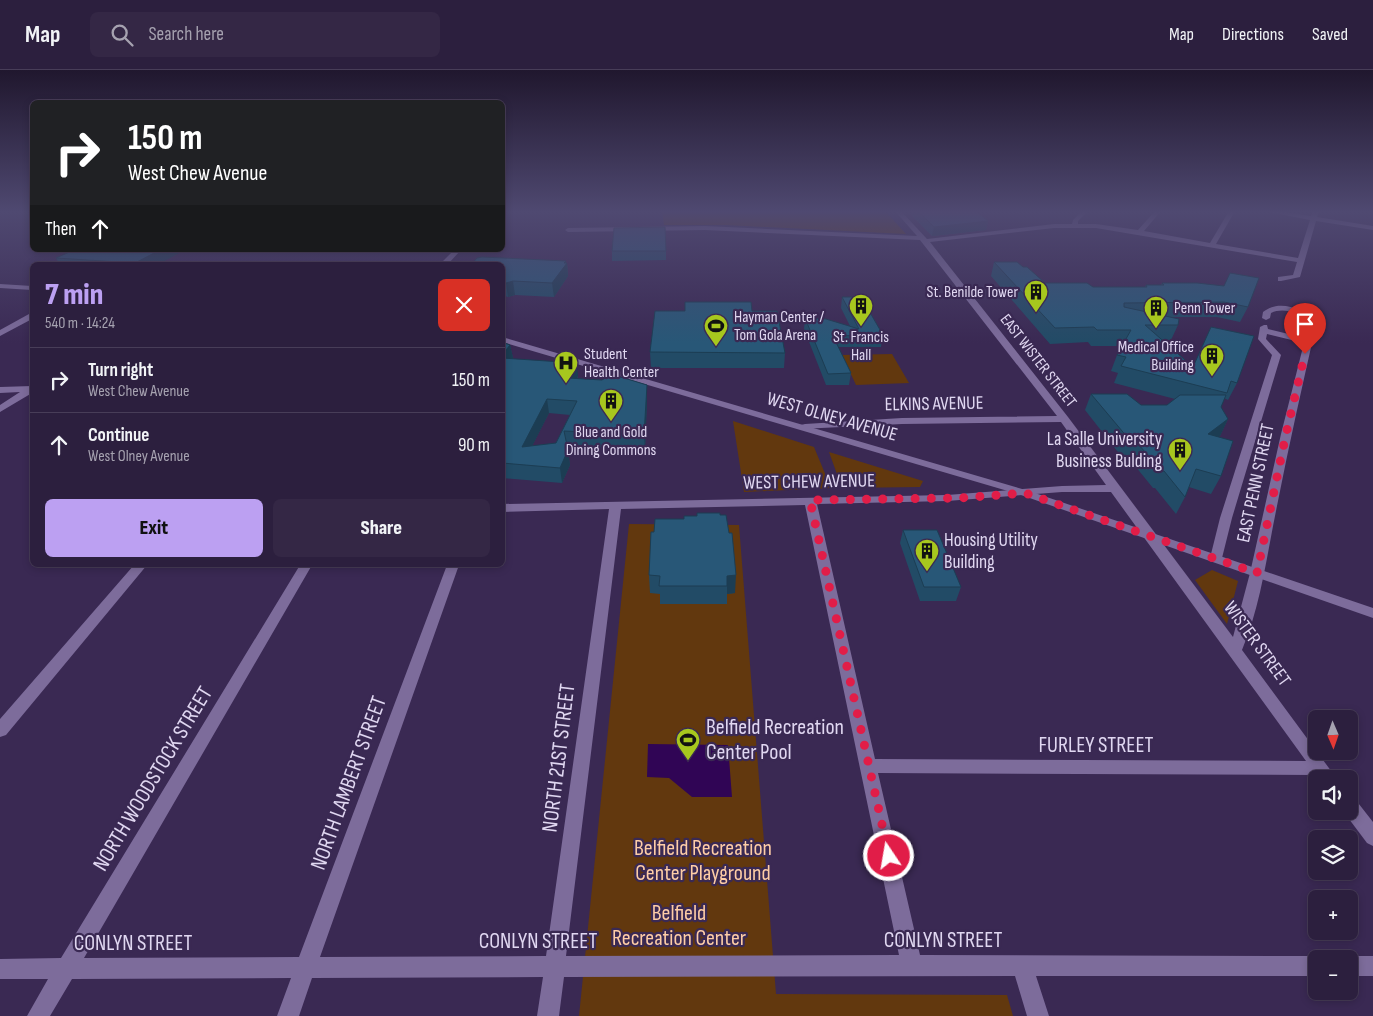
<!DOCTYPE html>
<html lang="en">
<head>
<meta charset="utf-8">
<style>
  body { margin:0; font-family:"Sofia Sans Condensed",sans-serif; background:#342745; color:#f1f3f6; height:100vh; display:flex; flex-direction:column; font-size:19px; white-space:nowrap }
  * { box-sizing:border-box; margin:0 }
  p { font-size:16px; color:#a6a2b0 }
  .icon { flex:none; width:28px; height:28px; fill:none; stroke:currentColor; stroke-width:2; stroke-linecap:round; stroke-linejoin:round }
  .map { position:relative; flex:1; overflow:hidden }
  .side { position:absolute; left:30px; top:192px; width:475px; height:305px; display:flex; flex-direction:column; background:#2c1f3e; border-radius:8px; box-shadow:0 2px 8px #0003,0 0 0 1px #483d58 }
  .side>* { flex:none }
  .top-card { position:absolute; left:30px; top:30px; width:475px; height:152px; border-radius:8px; box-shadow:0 2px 8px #0003,0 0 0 1px #483d58; background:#202124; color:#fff; overflow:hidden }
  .needle { width:32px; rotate:178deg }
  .tools { position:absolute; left:1308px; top:640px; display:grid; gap:10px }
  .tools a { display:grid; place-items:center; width:50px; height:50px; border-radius:8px; background:#2c1f3e; box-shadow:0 2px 8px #0003,0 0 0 1px #483d58; font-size:25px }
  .pin { position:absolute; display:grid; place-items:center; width:42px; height:42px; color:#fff; margin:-51px -21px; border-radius:50% 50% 50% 0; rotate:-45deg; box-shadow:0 0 5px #0007 }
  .pin .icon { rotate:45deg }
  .me { position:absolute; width:55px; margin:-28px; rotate:348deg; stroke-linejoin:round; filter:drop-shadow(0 0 4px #0008) }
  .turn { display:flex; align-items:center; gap:18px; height:105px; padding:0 15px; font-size:22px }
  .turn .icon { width:65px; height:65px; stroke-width:2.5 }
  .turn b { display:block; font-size:35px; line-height:42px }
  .then { display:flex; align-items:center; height:48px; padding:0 15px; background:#0003; gap:10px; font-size:19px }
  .round { display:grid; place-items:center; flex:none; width:52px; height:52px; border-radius:8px; background:#342745 }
  .headline { display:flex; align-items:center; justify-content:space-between; height:85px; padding:0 15px }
  h1 { font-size:30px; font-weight:800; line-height:38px; color:#bca0f2 }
  .button { display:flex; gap:10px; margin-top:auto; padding:10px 15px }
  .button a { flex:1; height:58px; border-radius:8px; background:#bca0f2; color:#111; font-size:20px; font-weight:800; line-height:58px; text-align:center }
  .button a+a { background:#342745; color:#f1f3f6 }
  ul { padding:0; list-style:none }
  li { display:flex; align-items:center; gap:15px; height:65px; padding:0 15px; border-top:1px solid #483d58 }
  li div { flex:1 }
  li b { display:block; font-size:19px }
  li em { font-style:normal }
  header { display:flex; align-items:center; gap:30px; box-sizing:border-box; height:70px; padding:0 25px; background:#2c1f3e; border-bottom:1px solid #483d58 }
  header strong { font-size:24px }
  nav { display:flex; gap:28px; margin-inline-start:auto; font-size:18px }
  .search { width:350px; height:45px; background:#342745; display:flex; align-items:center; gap:12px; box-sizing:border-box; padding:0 18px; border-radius:8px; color:#a6a2b0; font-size:19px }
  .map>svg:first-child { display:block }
  .green { fill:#62380e }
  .water { fill:#300555 }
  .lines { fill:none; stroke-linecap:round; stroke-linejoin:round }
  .minor { fill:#7d6c9b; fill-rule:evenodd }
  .tertiary { fill:#7d6c9b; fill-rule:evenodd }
  .wall { fill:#224b66; fill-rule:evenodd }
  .shaded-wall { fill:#1c3d53 }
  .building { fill:#285777; stroke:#1c3d53; fill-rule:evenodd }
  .route { stroke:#e11d48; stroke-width:9; stroke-dasharray:0 16.2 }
  .labels { text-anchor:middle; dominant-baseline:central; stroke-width:4.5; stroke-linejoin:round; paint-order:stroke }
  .far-poi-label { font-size:16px; fill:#e0d7f1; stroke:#3a2953; text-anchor:start }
  .far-street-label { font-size:16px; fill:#e0d7f1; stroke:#3a2953 }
  .street-label { font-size:19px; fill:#e0d7f1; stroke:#3a2953 }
  .poi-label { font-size:19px; fill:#e0d7f1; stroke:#3a2953; text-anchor:end }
  .near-poi-label { font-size:22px; fill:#e0d7f1; stroke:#3a2953; text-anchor:start }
  .near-street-label { font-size:22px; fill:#e0d7f1; stroke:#3a2953 }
  .near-park-label { font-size:22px; fill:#fecda6; stroke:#3a2953 }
</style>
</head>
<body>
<header>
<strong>Map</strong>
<div class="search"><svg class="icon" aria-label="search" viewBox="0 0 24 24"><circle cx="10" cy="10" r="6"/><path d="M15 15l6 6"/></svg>Search here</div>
<nav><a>Map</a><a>Directions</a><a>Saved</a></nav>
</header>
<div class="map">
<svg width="1373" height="946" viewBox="0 0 1373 946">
  <rect width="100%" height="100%" fill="#3a2953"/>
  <path class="green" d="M662,141H885L906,164L726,155H664Z
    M892,284L909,313L856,315L842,285Z
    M733,351L814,377L831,418L744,422Z
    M829,382L923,411L920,417L842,418Z
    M629,454L739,455L776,924L1007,925L1013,946H579Z
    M1212,500L1238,511L1227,554L1195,510Z"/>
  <path class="water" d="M648,674L728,675L732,727H692L669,708L647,707Z"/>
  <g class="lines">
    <path class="minor" d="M895,141H901L927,169L1054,154H1072L1073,150L1082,141H1088L1078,151V154H1096L1138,160L1155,141H1161L1144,161L1210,173L1229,141H1235L1216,174L1298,188L1310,150L1264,141H1278L1311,146L1313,141H1319L1317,147L1373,156V160L1316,151L1300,207L1281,211H1278V207L1293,205L1297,192L1096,158H1054L930,172L1068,347L1233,567L1250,503L1281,364L1304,273L1267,264L1266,269L1281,285L1232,448L1222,488L1216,492L1211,491L1210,488L1220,448L1272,285L1258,269L1260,257L1264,255H1267L1268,259L1305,268L1309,252C1298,243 1284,237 1271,243L1270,248L1266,250L1262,248L1263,242C1279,229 1302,239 1316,249L1317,251C1303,313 1289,374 1277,436C1267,484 1261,535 1242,580L1337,709H1319L1316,705L878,703L920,885L1316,886L1323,889H1316V906H1036L1049,946H1027L1015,906L564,907L559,946H537L543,907L312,908L299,946H277L291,908L72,909L50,946H27L48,909H0V889L61,888L300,495H312L84,888L299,887L447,495H459L320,887L546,886L609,439L502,442V434L947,425L1062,416L1106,415L1061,352L902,354L801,359V355L805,354L902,348L1057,346L920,170L705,160L568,162L565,160L568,158L705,156L917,166ZM1062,422H1111L1306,691L875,689L817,434L947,431ZM805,435L899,885L566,886L621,439Z
      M29,244H32V249L0,266V260Z
      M32,316V323L0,342V335L20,322L0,323V317Z
      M1349,727L1355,729L1373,752V776L1367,773L1343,741H1349Z
      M1349,886H1373V906H1349V889H1342Z"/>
    <path class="tertiary" d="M454,180H461L447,195H439Z
      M0,214L32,216V220L0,218Z
      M502,267L1029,421L1373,538V548L1021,425L502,272Z
      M134,495H147L6,665L0,667V649Z"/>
  </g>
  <path class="wall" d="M911,141H976L988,151L986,160L932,166L910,144Z
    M74,180L157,195H60L56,188Z
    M612,181H666V190L612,191Z
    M566,191V193H567L568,206L554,227L515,225L508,227L502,225V195Z
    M994,192L1023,197L1045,213L1093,217H1145L1146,215H1161L1162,213L1248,237L1240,252L1217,247H1169L1178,255L1171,270H1162L1193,297L1237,313L1228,330L1224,328L1221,337L1228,349L1220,366L1218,367L1221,406L1211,424L1189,417L1185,427L1176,444L1155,418H1153L1131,391H1125L1085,340L1091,324L1141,335H1167L1175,329L1114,313L1118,303L1111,301L1117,285L1122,276H1091L1088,272L1050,274L991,206Z
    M842,227L883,265L881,277H838L851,303L849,315H826L804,259L805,248L850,256L841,238Z
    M752,241L785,283L784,298H651L650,282Z
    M502,272L510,275L513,288L512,289L578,306L577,309L647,329L645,380L567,376L570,395L562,413L502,408ZM549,343L570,345L556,373L532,376Z
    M684,449L735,523L727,524V534H660V524L650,523L649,505L654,462Z
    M903,460L961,517L956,531H920L900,473Z"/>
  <path class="shaded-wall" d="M988,151L986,160L932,166L934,157Z
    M160,180H185L157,195H136L135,193Z
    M566,191V194L567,193L568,206L554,227L552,213Z
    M513,211L515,225L508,227L506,213Z
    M510,275L513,288L502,302V285Z
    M577,293L578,306L569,322L568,308Z
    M647,315V329L645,380L644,365Z
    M547,329L549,343L524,392L522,377Z
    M1228,349L1220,366L1199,381L1208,364Z
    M568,380L570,395L562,413L560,398Z
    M736,505L735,523L727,524V506Z"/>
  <path class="building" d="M918,141H976L988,151L934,157Z
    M665,157L666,181H612L614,158Z
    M74,180H160L135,193L56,188Z
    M482,187L566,191L564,193H567L552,213L513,211L506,213L502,212V195H471L477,188Z
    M994,192H1017L1023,197H1027L1045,213H1087L1093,217H1147L1146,215H1164L1162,213H1197L1224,216L1230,203L1259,208L1248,237L1224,232L1124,233V237L1179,249L1178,255H1145L1193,297L1211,257L1254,266L1237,313L1231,311L1227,323L1121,296L1126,287L1117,285L1131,260H1097L1094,257L1055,258Z
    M842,227H861L883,265L833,266L851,303L828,304L805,248L826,249L859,259Z
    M685,232H751L752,241H777L785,283L650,282L655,241H685Z
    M502,272L510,275L502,285Z
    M502,288L577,293L568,308L602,310L611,304L647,315L644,365L564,361L568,380L560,398L502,393ZM547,329L577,331L556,373L522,377Z
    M1091,324H1127L1141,335H1167L1180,325H1226L1221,337L1228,349L1208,364L1233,371L1221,406L1196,399L1185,427L1164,401H1162L1138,374H1133Z
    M697,443H720V445H726L729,463H732L736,505L727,506V516H659L660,506L649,505L651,462H654L655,449H684V446H697Z
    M903,460H937L961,517H924Z"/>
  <linearGradient id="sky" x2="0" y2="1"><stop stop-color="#20172e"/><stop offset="0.52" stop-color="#4f4971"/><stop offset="1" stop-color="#4f4971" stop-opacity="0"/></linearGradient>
  <rect width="1373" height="273" fill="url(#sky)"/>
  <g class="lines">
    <path class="route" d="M889,786L810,430L959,428L1025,423L1257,503L1286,364L1305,284"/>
  </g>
  <defs>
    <symbol id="building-pin" viewBox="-11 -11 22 30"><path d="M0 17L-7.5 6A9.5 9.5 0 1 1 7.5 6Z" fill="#a7c71e" stroke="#3a2953"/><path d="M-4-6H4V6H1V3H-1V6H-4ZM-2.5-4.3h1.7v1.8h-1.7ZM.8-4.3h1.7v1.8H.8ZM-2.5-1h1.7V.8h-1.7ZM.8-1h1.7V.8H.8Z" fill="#111"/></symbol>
    <symbol id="stadium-pin" viewBox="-11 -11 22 30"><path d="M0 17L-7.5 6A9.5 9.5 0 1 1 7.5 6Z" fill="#a7c71e" stroke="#3a2953"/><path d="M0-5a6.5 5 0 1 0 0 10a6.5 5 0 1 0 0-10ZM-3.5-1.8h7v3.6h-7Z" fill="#111"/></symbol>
    <symbol id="hospital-pin" viewBox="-11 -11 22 30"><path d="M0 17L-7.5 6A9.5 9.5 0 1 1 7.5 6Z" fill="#a7c71e" stroke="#3a2953"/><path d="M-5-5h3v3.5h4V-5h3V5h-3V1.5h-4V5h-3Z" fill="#111"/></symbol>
  </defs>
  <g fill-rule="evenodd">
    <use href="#building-pin" x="1022" y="208" width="28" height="38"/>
    <use href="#building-pin" x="847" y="222" width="28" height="38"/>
    <use href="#building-pin" x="1142" y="224" width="28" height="38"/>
    <use href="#stadium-pin" x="702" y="242" width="28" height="38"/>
    <use href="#building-pin" x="1198" y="272" width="28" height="38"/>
    <use href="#hospital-pin" x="552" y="279" width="28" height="38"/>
    <use href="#building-pin" x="597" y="317" width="28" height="38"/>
    <use href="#building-pin" x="1166" y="366" width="28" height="38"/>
    <use href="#building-pin" x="913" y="467" width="28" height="38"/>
    <use href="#stadium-pin" x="674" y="656" width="28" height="38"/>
  </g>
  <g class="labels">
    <g class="far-poi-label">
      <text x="1018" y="222" text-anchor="end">St. Benilde Tower</text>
      <text x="1174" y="238">Penn Tower</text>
      <text x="734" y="247">Hayman Center /<tspan x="734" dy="18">Tom Gola Arena</tspan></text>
      <text x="861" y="267" text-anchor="middle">St. Francis<tspan x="861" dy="18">Hall</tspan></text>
      <text x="1194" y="277" text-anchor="end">Medical Office<tspan x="1194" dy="18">Building</tspan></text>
      <text x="584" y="284">Student<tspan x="584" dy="18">Health Center</tspan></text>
      <text x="611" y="362" text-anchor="middle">Blue and Gold<tspan x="611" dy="18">Dining Commons</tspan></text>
    </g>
    <g class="far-street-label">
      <text transform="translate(1038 291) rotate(52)">EAST WISTER STREET</text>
    </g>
    <g class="street-label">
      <text transform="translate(934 334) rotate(-1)">ELKINS AVENUE</text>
      <text transform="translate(832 347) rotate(16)">WEST OLNEY AVENUE</text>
      <text transform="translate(809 412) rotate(-1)">WEST CHEW AVENUE</text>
      <text transform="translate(1256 413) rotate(-78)">EAST PENN STREET</text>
      <text transform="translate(1257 574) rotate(54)">WISTER STREET</text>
    </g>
    <g class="poi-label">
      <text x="1162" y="369">La Salle University<tspan x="1162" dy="22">Business Bulding</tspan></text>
      <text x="944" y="470" text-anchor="start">Housing Utility<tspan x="944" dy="22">Building</tspan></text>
    </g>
    <g class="near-poi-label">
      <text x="706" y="657">Belfield Recreation<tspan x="706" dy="25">Center Pool</tspan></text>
    </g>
    <g class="near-street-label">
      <text x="1096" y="675">FURLEY STREET</text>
      <text transform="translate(559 688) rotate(-83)">NORTH 21ST STREET</text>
      <text transform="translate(153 709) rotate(-59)">NORTH WOODSTOCK STREET</text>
      <text transform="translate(349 713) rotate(-70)">NORTH LAMBERT STREET</text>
      <text x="943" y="870">CONLYN STREET</text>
      <text x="538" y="871">CONLYN STREET</text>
      <text x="133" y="873">CONLYN STREET</text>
    </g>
    <g class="near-park-label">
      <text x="703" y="778">Belfield Recreation<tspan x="703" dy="25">Center Playground</tspan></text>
      <text x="679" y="843">Belfield<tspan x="679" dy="25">Recreation Center</tspan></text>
    </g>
  </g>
</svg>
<div class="tools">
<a><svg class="needle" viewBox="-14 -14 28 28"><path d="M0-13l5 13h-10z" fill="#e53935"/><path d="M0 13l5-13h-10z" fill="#a6a2b0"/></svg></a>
<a><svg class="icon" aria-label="sound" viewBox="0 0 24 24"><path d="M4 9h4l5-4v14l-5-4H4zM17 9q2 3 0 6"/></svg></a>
<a><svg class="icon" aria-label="layers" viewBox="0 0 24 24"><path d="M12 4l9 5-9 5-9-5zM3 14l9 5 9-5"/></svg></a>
<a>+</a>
<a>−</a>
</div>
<div class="pin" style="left:1305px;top:284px;background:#d93025"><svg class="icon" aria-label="arrive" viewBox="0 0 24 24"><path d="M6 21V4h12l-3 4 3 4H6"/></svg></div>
<svg class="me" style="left:889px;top:786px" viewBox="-20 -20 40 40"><circle r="17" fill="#e11d48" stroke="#fff" stroke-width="3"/><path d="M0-11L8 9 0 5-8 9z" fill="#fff"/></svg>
<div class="top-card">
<div class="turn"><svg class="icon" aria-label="right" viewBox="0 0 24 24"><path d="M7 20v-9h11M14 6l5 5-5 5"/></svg><div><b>150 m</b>West Chew Avenue</div></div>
<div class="then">Then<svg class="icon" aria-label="ahead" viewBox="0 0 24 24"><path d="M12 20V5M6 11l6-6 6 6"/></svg></div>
</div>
<section class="side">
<div class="headline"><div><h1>7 min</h1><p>540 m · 14:24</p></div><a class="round" style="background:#d93025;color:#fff"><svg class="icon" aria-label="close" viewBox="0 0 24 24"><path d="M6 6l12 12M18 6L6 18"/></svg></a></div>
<ul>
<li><svg class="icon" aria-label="right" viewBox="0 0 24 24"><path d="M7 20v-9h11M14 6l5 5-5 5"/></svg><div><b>Turn right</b><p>West Chew Avenue</p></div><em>150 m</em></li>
<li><svg class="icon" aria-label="ahead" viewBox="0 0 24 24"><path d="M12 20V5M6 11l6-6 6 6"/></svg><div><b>Continue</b><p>West Olney Avenue</p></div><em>90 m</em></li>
</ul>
<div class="button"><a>Exit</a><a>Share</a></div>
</section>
</div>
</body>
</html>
